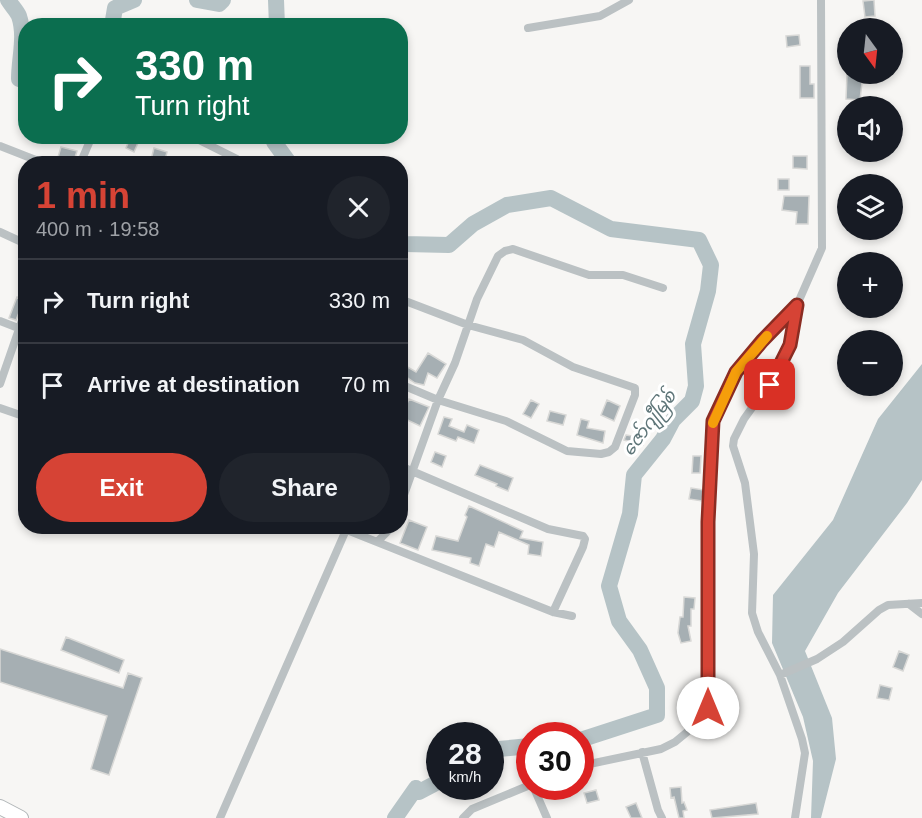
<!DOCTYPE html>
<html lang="en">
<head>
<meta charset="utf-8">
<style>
  body { margin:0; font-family:Arial,"Noto Sans Myanmar",sans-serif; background:#20242c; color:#f1f3f6; height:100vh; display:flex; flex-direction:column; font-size:22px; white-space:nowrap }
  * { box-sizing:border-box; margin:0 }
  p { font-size:20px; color:#9ea1a6 }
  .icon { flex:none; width:33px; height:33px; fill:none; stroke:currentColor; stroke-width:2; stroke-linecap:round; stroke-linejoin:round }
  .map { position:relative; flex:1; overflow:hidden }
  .drawer { position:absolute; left:18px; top:156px; width:390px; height:378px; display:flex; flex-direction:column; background:#171b24; border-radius:24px; box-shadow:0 3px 9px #0003 }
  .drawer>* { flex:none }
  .hud { position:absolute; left:18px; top:18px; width:390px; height:126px; border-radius:24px; box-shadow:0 3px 9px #0003; background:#0b6e4f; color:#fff; overflow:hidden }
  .needle { width:39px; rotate:165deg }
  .fabs { position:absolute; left:837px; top:18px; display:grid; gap:12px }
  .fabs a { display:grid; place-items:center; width:66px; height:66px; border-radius:50%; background:#171b24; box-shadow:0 3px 9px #0003; font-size:30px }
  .speed { position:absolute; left:426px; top:722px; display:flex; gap:12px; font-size:30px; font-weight:700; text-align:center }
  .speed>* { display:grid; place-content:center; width:78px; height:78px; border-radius:50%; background:#171b24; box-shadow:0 3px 9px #0003; line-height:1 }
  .speed small { font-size:15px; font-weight:400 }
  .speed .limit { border:9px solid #d22; background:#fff; color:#111 }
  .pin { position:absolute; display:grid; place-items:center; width:51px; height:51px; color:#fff; margin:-26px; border-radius:12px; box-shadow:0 3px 9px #0006 }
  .me { position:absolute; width:66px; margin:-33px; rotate:0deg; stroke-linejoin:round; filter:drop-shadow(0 0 4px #0008) }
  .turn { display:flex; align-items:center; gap:21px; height:126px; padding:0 18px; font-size:27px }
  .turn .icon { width:78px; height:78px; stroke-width:2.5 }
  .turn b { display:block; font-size:42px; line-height:51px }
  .round { display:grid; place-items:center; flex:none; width:63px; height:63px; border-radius:32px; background:#20242c }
  .head { display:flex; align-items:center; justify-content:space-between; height:102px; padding:0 18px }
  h1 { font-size:36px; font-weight:700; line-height:45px; color:#d64335 }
  .action { display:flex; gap:12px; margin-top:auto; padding:12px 18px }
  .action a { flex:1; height:69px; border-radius:36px; background:#d64335; color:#fff; font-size:24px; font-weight:700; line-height:69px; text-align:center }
  .action a+a { background:#20242c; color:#f1f3f6 }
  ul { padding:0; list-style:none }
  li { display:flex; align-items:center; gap:18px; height:84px; padding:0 18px; border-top:2px solid #363941 }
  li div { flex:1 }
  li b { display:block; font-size:22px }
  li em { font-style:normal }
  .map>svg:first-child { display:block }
  .water { fill:#b6c3c6 }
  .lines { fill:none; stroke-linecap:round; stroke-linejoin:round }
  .river { stroke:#b6c3c6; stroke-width:16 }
  .building { fill:#a6afb3; stroke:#d8d8d6; stroke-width:1.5 }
  .trunk-casing { stroke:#b1b6b8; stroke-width:16 }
  .minor { stroke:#bbc1c3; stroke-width:8 }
  .trunk { stroke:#fff; stroke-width:14 }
  .route-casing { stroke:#8b2c22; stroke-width:15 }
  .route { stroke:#d64335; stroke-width:10 }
  .slow { stroke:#f59e0b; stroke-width:10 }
  .labels { text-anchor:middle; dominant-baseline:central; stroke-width:6; stroke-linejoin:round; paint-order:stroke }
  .water-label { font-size:18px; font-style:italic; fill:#5e7578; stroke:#fff }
</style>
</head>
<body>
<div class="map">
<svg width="922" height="818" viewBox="0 0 922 818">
  <rect width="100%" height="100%" fill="#f7f6f4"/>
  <path class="water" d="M922,364V480L907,503L838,593L805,651L832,718L836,759L821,818H811L813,761L803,717L772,643L773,595L833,520L878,419Z"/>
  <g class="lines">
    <path class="river" d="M8,0C11,5 17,11 19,16C26,37 19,58 19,79L26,80
      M197,0L219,4L223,0
      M276,0L277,26
      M112,26L115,8L134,0
      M274,136V142L290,164
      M400,241L405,244L449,245L473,224L507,205L551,198L611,229L699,240L711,265L708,291L693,344L696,386L692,401L673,420L663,439L634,475L630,514L609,586L619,621L640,650L657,688V715L580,740
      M490,753L499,749L530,746
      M395,818L416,788L419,792L440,781"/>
  </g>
  <path class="building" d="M874,0L875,16L865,17L863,1Z
    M799,35L800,45L787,47L786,36Z
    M800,66H810V84H814V98H800Z
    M847,74H863L860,100L846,99Z
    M131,136H141L134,152L126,148Z
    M61,147L77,151L73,164H56Z
    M154,148L167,152L164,164H150Z
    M793,156H807V169L793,168Z
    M778,179H789V190H778Z
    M784,196H809L808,224H796L797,212L782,210Z
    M17,297L24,300L16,320L9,318Z
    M428,353L446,364L437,378L428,373L424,385L415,383L402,374L406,366L416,372Z
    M409,399L429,407L420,426L401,417Z
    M531,400L539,404L531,418L523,414Z
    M607,400L620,406L614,421L601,415Z
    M550,411L566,415L563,425L547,421Z
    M444,417L452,419L449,426L464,432L467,425L479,430L474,443L458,437L456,441L438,434Z
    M581,419L589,421L587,428L605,431L603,443L577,435Z
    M626,435L645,438L643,445L624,440Z
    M435,452L446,456L442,467L431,462Z
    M693,456H701L700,473H692Z
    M480,465L513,478L508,491L496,486L497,484L475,475Z
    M691,488L704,490L702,501L689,499Z
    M469,506L523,531L520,538L543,542L541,556L528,554L529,545L499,532L494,547L486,544L479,566L470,563L471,558L432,550L436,536L458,541L467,517L465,515Z
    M409,520L427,527L418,550L400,543Z
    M684,597L695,598L694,609H691V626H688L691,641L681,643L678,633L680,617H683Z
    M66,637L124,660L119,673L61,650Z
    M0,649L123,688L128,673L142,678L109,775L91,769L107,716L0,682Z
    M899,651L909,655L903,671L893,667Z
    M880,685L892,688L889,700L877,698Z
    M681,787L682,803L684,802L687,810L683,811L684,818H679L674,797L671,798L670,788Z
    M596,790L599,800L587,803L584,793Z
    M636,803L642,818H631L626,807Z
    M756,803L758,814L712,818L710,810Z"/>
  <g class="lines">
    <defs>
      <path id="trunk" d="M0,807L21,818"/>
    </defs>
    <use href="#trunk" class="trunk-casing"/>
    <path class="minor" d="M528,28L600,16L629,0
      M191,136L237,159
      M0,146L46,164
      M80,164L92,136
      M0,232L26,244
      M400,299L468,325L523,340L573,367L635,388V395L615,447L609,452L601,454L567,451L506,421L438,400L400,384
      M0,321L26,331
      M0,384L26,309
      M0,408L26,417
      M400,466L548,529L583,536L585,539L583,547L553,612
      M400,506L438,400L455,363L477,299L498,256L505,251L513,249L589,275H623L663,288
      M337,526L377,542L393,526
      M377,542L553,612L572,616
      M909,604L922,614
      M780,675L817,659L843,642L879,610L888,605L922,603
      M642,752L658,810L662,818
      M580,766L661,749L675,742L692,728L708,708V522L713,421L736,372L762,341L797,305L822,248L821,0
      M533,786L547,818
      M220,818L346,530
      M463,818L472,809L530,785
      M795,818L805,753L802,739L780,675L758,632L752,613L754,554L745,483L733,446L734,439L744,419L779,370L790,345L797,306"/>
    <use href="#trunk" class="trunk"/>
  </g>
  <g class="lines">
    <defs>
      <path id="route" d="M708,708V522L713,421L736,372L762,341L797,305L790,345L770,385"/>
    </defs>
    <use href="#route" class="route-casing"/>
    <use href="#route" class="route"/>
    <path class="slow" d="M713,423L736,372L767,336"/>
  </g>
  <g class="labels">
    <g class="water-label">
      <text transform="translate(649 423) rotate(-53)">ဇော်ဂျီမြစ်</text>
    </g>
  </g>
</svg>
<div class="fabs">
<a><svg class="needle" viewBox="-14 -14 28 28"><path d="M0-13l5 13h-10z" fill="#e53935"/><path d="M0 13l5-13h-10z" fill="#9ea1a6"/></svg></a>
<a><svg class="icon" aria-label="sound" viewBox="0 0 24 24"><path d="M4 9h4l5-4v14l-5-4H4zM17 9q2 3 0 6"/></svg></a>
<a><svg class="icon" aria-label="layers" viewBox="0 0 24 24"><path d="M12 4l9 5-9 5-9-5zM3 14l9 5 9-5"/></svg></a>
<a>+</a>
<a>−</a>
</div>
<div class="speed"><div>28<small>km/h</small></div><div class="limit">30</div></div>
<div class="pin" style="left:770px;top:385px;background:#d93025"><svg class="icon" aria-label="arrive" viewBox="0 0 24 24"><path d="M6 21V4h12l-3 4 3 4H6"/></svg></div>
<svg class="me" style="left:708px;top:708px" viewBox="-20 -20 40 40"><circle r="19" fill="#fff"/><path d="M0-13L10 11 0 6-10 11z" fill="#d64335"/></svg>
<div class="hud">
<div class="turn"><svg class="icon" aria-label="right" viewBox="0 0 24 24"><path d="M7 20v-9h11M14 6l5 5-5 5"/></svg><div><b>330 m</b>Turn right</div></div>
</div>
<section class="drawer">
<div class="head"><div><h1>1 min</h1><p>400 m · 19:58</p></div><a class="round"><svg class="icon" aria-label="close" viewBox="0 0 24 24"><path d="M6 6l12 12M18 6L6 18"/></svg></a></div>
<ul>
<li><svg class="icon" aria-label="right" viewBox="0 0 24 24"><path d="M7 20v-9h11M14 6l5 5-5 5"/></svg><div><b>Turn right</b></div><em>330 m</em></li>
<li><svg class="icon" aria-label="arrive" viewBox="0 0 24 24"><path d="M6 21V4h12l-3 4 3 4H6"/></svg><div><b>Arrive at destination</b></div><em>70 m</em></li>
</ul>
<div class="action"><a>Exit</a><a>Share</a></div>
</section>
</div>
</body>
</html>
